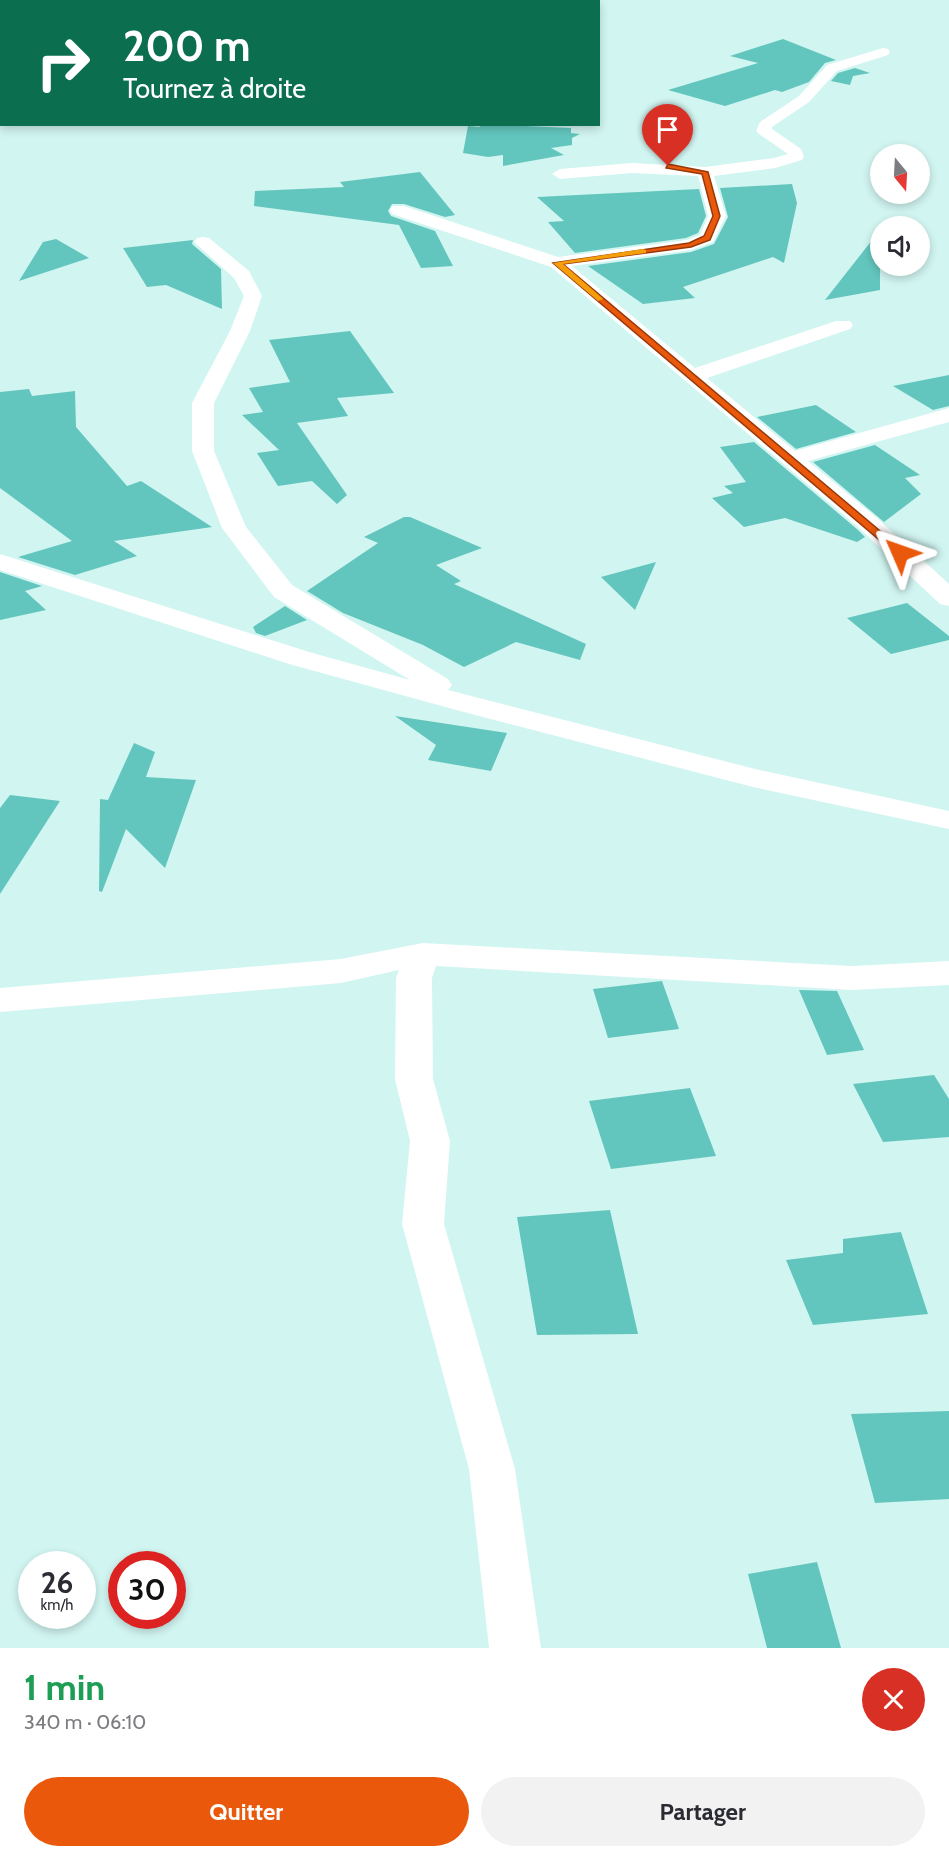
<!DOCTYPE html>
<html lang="fr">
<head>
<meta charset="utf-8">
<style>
  body { margin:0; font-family:Cabin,sans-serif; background:#f2f2f3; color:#2b2b33; height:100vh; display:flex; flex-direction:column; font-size:22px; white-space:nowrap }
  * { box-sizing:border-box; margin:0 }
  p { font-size:20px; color:#7c7c81 }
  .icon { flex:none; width:33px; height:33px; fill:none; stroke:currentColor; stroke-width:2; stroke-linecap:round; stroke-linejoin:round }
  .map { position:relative; height:1648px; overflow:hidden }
  .drawer { display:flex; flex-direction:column; background:#fff; flex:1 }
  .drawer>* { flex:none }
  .banner { position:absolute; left:0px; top:0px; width:600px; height:126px; box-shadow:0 3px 9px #0003; background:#0b6e4f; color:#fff; overflow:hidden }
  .needle { width:39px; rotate:162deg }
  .tools { position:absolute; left:870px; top:144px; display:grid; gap:12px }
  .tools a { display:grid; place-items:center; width:60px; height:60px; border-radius:50%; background:#fff; box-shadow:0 3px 9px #0003; font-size:30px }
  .speed { position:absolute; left:18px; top:1551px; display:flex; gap:12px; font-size:30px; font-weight:700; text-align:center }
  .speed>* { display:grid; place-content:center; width:78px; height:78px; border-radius:50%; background:#fff; box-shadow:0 3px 9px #0003; line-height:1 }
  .speed small { font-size:15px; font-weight:400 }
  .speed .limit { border:9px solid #d22; background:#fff; color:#111 }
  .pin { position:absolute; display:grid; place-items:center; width:51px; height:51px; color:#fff; margin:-62px -26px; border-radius:50% 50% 50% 0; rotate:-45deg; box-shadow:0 0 6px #0007 }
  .pin .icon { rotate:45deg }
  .me { position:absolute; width:66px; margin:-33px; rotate:313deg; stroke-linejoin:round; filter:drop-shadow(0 0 4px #0008) }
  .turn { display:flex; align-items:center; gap:21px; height:126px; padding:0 24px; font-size:27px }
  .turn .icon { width:78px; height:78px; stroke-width:2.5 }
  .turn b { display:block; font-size:42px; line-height:51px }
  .round { display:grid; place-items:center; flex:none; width:63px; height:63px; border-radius:32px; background:#f2f2f3 }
  .head { display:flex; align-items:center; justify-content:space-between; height:102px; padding:0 24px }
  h1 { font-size:36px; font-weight:700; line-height:45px; color:#1e9e55 }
  .primary-button { display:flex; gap:12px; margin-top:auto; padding:12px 24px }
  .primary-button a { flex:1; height:69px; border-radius:36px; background:#ea580c; color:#fff; font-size:24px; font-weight:700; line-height:69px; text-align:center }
  .primary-button a+a { background:#f2f2f3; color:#2b2b33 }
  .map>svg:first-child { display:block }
  .building { fill:#63c6be }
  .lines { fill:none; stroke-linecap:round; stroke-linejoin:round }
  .minor { fill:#fff; fill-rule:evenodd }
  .route { fill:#ea580c; stroke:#983908; stroke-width:1.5 }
  .slow { fill:#f59e0b }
</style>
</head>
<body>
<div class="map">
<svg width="949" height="1648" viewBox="0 0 949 1648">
  <rect width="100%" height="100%" fill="#d1f5f1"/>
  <path class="building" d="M783,39L836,60L825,63L809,82L782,92L775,90L725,106L668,90L758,63L730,56Z
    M855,68L870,73L853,76L850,85L831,81L838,73Z
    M478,124L571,128V133L580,134L572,138V145L551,148L564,155L503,166V155L488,157L463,153L468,126L480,127Z
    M420,172L455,215L445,217L404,204H392L388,211L391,216L435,231L453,266L421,268L399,225L254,206L255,191L344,187L340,182Z
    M792,184L797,203L784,263L773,257L683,287L695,298L643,304L588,266L691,252L714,244L728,217L720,188Z
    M699,189L706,216L698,233L686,238L575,253L548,222L564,221L537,197Z
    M880,230V290L825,300Z
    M56,239L89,258L19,281L43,242Z
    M193,240L192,244L221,269L222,309L166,285L147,287L123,248Z
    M350,331L394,393L337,398L348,416L297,423L347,495L337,504L312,481L278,486L257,453L279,450L242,415L263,412L249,388L290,382L269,340Z
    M949,375V406L933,410L893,386Z
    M29,389L32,396L75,391L76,427L127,486L141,481L212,527L114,541L137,556L75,575L18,557L72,541L0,488V392Z
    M816,405L856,432L796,449L757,417Z
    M754,442L858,530L865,537L857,542L785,518L744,527L712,498L733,493L724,486L746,482L720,447Z
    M875,445L920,475L905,478L921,494L884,522L813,462Z
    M404,517H410L482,548L436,565L461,581L454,584L586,644L580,660L516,642L464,667L423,645L343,613L307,591L378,543L364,537Z
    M656,562L635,610L601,577Z
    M0,572L42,586L25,591L46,610L0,620Z
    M907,603L949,636V640L891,654L847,618Z
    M285,606L307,620L265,636L256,633L253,627Z
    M395,716L507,733L491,771L428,760L436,745Z
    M134,743L155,752L146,777L196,780L165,868L126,829L102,892L99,891L100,799L108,800Z
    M10,795L60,801L0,894V808Z
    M662,981L679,1029L608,1038L593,989Z
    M799,990L837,991L864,1050L827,1055Z
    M934,1075L949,1099V1137L883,1142L853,1084Z
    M690,1088L716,1156L611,1169L589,1101Z
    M610,1210L638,1334L537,1335L517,1217Z
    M901,1232L928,1314L813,1325L786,1260L843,1253V1239Z
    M949,1411V1499L875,1503L851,1414Z
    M817,1562L841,1648H767L748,1574Z"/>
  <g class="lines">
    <path class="minor" d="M0,36H2V44H0Z
      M883,48L888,49L890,52L888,55L837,71L809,102L772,127V129L801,149L804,157L802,160L775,168L714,176L726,216L713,242L691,250L572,266L695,368L836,321H850L853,325L850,329L707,378L795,451L949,408V422L808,461L877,518L949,584V606L940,604L859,528L551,267L392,214L390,210L392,206H404L558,257L687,240L700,235L708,216L698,176L632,173L560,179L552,174L560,169L632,163L705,167L774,158L788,154L759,134L756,131L760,122L799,96L827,65Z
      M203,237L209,238L249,271L262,296L250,331L214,403V451L246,527L292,585L448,679L452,685L448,690L755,769L949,811V829L753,787L460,711L289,664L0,570V554L309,652L410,680L274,597L222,528L192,451V403L230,331L244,296L234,278L194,242L197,238Z
      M423,943L852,966L949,961V985L852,990L436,966L432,978L433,1079L450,1141L444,1224L515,1469L541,1648H489L469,1469L402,1224L410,1141L395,1079L396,978L399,970L341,983L0,1012V988L341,959Z"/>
  </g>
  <path class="route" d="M668,164L708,172L720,216L710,240L691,247L563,264L904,551V555H897L553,263L689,243L704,236L713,216L702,174L666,168Z"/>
  <path class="slow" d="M643,249L646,250V253L563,264L601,297L603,299L598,301L553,263Z"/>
</svg>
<div class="tools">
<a><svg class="needle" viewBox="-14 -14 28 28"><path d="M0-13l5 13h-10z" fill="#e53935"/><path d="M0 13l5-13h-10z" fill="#7c7c81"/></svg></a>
<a><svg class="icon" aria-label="sound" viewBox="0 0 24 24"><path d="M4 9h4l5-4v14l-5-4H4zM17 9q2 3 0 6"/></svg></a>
</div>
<div class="speed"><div>26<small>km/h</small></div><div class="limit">30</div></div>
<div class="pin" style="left:668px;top:166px;background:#d93025"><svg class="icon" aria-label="arrive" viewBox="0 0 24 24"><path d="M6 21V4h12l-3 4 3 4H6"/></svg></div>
<svg class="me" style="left:900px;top:553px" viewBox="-20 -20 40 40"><path d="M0-17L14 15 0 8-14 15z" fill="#ea580c" stroke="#fff" stroke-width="4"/></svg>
<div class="banner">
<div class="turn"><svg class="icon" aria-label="right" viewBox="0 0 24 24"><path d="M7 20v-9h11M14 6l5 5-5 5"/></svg><div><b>200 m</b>Tournez à droite</div></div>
</div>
</div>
<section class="drawer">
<div class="head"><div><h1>1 min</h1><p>340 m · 06:10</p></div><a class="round" style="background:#d93025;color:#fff"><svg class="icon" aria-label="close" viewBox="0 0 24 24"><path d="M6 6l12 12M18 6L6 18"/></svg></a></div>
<div class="primary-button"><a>Quitter</a><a>Partager</a></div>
</section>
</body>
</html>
